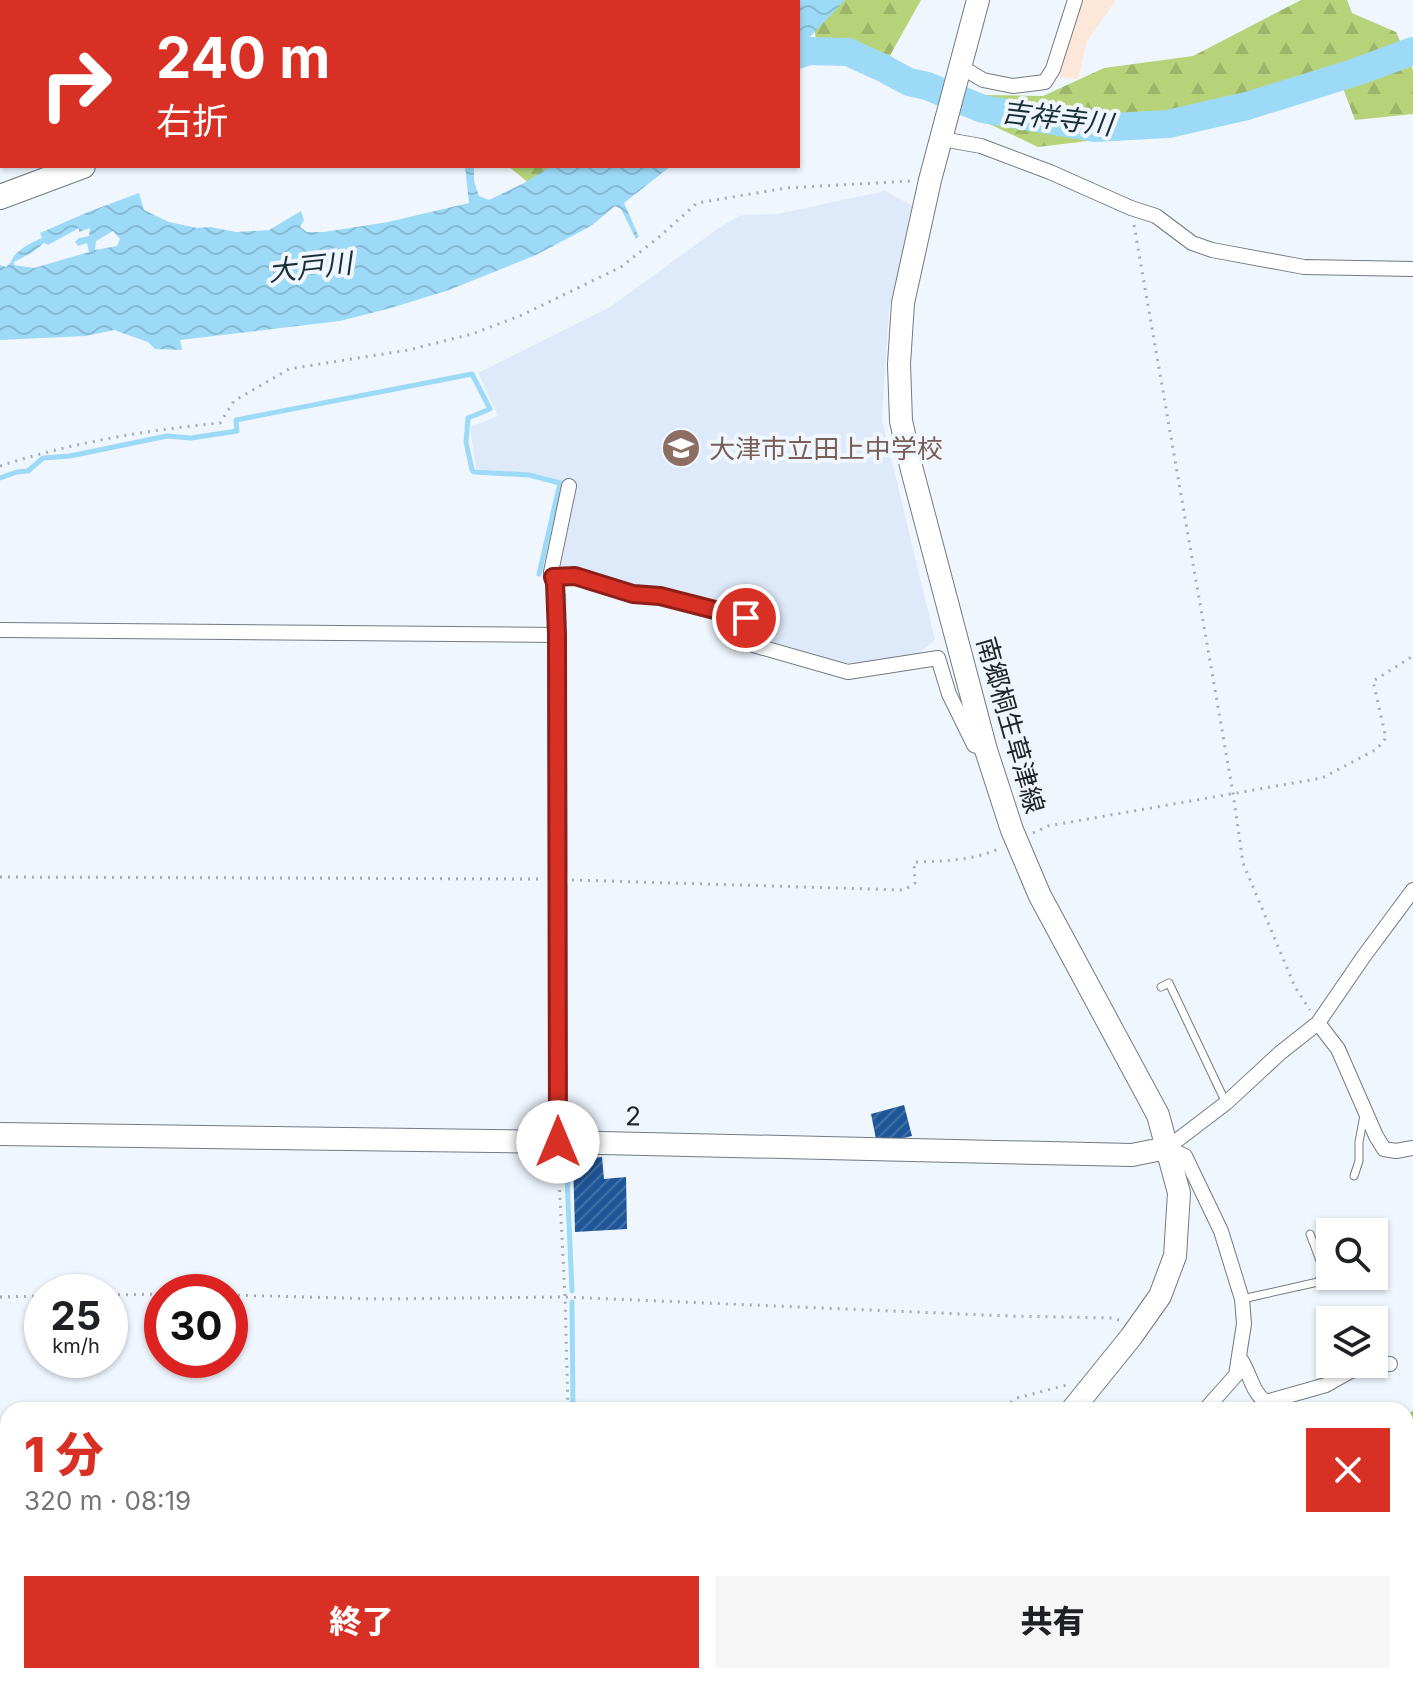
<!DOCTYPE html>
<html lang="ja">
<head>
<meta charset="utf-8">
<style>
  body { margin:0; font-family:Inter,"Noto Sans JP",sans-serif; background:#f6f6f6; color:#202124; height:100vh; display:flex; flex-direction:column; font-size:30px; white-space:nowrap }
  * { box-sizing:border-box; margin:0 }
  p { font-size:26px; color:#757577 }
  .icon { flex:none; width:44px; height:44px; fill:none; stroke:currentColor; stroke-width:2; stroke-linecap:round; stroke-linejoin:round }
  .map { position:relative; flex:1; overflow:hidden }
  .drawer { position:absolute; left:0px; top:1402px; width:1414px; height:282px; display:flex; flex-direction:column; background:#fff; border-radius:24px 24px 0 0; box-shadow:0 2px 6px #0004 }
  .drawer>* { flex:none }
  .guide { position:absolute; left:0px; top:0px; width:800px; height:168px; box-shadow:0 2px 6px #0004; background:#d93025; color:#fff; overflow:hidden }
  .buttons { position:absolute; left:1316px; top:1218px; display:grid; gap:16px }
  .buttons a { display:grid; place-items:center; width:72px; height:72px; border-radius:0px; background:#fff; box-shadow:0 2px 6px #0004; font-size:40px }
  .speed { position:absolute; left:24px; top:1274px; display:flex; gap:16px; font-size:40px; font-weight:700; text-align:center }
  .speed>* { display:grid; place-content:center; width:104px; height:104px; border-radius:50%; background:#fff; box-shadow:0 2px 6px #0004; line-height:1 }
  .speed small { font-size:20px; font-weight:400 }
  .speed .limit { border:12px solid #d22; background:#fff; color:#111 }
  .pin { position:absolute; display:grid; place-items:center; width:68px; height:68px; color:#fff; margin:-34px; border:4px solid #fff; border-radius:50%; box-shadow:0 2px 8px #0007 }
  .me { position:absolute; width:88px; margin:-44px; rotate:0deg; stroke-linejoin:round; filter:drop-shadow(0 0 6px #0008) }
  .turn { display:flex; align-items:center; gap:28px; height:168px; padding:0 24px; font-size:36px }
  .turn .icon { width:104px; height:104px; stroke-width:2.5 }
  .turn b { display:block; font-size:56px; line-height:68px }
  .round { display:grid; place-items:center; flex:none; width:84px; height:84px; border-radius:0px; background:#f6f6f6 }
  .head { display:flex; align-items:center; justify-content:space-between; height:136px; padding:0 24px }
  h1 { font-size:48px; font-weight:800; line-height:60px; color:#d93025 }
  .cta { display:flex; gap:16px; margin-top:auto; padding:16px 24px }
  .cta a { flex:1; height:92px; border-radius:0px; background:#d93025; color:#fff; font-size:32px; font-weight:800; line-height:92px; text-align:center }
  .cta a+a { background:#f6f6f6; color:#202124 }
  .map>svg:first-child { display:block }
  .industrial { fill:#fce7d8 }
  .built { fill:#deeafa }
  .forest { fill:url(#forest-firs) }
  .water { fill:url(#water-waves); fill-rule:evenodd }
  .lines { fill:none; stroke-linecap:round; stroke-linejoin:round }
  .stream { stroke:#9ddaf8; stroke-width:5 }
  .river { stroke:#9ddaf8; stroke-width:28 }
  .building { fill:url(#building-hatch) }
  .lane-casing { stroke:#737a82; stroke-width:9 }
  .street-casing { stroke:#737a82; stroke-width:16 }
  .secondary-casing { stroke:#737a82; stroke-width:24 }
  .primary-casing { stroke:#737a82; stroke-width:26 }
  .path { stroke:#a7acb2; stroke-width:3; stroke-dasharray:2 6; stroke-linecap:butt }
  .lane { stroke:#fff; stroke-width:7 }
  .street { stroke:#fff; stroke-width:14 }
  .secondary { stroke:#fff; stroke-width:22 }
  .primary { stroke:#fff; stroke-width:24 }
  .route-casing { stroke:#8d1f18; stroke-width:20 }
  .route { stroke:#d93025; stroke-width:14 }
  .labels { text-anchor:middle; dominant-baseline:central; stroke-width:8; stroke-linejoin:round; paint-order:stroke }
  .education-label { font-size:26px; fill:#785e54; stroke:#f0f6fe; text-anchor:start }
  .street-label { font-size:26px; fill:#222528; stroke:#f0f6fe }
  .water-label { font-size:28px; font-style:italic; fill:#192d36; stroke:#f0f6fe }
</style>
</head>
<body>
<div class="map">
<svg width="1413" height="1683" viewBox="0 0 1413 1683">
  <defs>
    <pattern id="forest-firs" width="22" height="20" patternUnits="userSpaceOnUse" patternTransform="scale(2)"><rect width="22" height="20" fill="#b7d37a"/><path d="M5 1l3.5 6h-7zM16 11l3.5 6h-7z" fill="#9db56a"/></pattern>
    <pattern id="water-waves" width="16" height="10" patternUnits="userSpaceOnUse" patternTransform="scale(2)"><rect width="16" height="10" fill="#9ddaf8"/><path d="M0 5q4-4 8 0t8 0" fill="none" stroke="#87bbd5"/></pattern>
    <pattern id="building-hatch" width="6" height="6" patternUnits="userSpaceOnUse" patternTransform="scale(2)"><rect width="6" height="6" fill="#1d5699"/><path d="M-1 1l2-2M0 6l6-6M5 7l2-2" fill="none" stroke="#4570a2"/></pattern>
  </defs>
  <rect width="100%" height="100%" fill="#f0f6fe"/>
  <path class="industrial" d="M1069,0H1116L1087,41L1078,79L1048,75Z"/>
  <path class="built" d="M885,191L915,207L889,309L882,420L935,640L917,655L850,664L757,641L751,611L560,569L577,486L530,474L476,469L470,427L498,416L478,373L610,307L716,230L740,215L777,214Z"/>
  <path class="forest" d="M824,0H921L888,59L858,62L816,40L813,20Z
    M1301,0H1347L1352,13L1396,32L1413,70V114L1355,120L1335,67L1169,131L1038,147L985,122L986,95L1043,96L1104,68L1193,56Z
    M508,166H559L530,184Z
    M1413,1411V1650H1406V1415Z
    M1231,1676H1337L1335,1683H1221Z"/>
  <path class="water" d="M736,0H845L807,40L812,45C832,45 849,50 867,60C855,57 845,56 832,57C820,58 816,55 804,59L798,68V2H734Z
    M465,166H474V181L479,196L489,200L524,183L551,166H671L624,203L639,237L636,239L621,209L615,206L591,226L536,255L449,290L391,308L340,321L180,340L182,350L155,349L148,342L114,330L86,336L0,340V265L6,267C10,264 12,260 14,256C21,248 32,242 42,238L40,233L88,212L139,193L144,210L169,222L197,228L210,227L236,232L269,230L301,211L304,220L300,227L307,232H324L388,222L469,203ZM79,228V232L90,228L89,236L79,238L75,242L78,246L87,243L89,252L34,268L14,265V262L33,252L44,243L48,245ZM113,231L120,239L117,246L95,250L96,241Z"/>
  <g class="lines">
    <path class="stream" d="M0,478L17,472L28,471L43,458L70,456L167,436L191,438L237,431L236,420L472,374L490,409L468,418L466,442L472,470L474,472L529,475L560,483L539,574
      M564,595L565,872
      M565,1055V885
      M566,1155L572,1291
      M572,1302L573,1410
      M481,1683L485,1676"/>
    <path class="river" d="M798,55L808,51L848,52L883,68L909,82L927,86L983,109L1095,128L1168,124L1247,106L1356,72L1413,51
      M1406,1540L1413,1538
      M0,1629L8,1621"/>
  </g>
  <path class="building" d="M904,1105L912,1136L877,1144L871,1114Z
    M602,1157L604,1179L626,1177L627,1229L575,1232L573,1160Z"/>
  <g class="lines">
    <defs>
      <path id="lane" d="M1161,987L1169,983L1226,1103
        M1354,1176L1359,1161V1142L1364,1115
        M1242,1299L1318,1282L1324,1271L1310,1234"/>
      <path id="street" d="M960,66L983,80L1013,86L1045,82L1053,69L1075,0
        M942,139L981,146L1050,172L1131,208L1156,216L1192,243L1212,250L1304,267L1413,269
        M553,577L575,576L633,594L660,596L746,618L753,645L848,672L938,658L949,694L974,745L986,750
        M0,630L557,635
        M1318,1023L1338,1049L1376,1136L1384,1149L1396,1151L1413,1148
        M558,1142L557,635L555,583L551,572L569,486
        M1239,1357C1250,1371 1251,1392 1266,1402L1326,1385L1349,1372L1371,1364H1390
        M1205,1410L1236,1375L1244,1324L1242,1299L1221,1231L1185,1156L1167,1148L1226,1103L1280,1053L1318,1023L1364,956L1413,890
        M1184,1676L1186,1683"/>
      <path id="secondary" d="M978,0L930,180L903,303L899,364L901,421L912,470L986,750L1012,830L1040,896L1158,1115L1179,1193L1175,1256L1160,1296L1131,1337L1072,1410
        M0,1134L558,1142L1132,1155L1167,1148
        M865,1683L869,1676"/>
      <path id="primary" d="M452,2L454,0
        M0,197L83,166"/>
    </defs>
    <use href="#lane" class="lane-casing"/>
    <use href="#street" class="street-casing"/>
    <use href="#secondary" class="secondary-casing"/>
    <use href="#primary" class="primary-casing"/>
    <path class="path" d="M291,2L292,0
      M0,59H2
      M1134,225L1233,793L1243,863L1295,987L1310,1010
      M0,466C71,443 145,430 220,423L234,401L289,369L408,350L472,334L522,315L621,267L659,237L697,203L786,188L911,181
      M1033,833L1048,826L1322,778L1377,749L1386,738L1373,681L1413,656
      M0,877L544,879
      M572,880L904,890L915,883L914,862C946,861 971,861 1001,848
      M558,1158L565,1297L568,1410
      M110,1295L162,1294
      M230,1295L379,1299L565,1297L1009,1316L1113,1318L1119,1320
      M0,1297L42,1296
      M1008,1410L1010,1403L1017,1398L1067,1385
      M0,1493H8
      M0,1570L8,1564
      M0,1616L8,1609"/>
    <use href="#lane" class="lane"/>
    <use href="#street" class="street"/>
    <use href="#secondary" class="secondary"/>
    <use href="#primary" class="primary"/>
  </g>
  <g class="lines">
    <defs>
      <path id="route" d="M558,1142L557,635L555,583L553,577L575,576L633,594L660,596L746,618"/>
    </defs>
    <use href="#route" class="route-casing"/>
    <use href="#route" class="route"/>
  </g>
  <defs>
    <symbol id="school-disc" viewBox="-11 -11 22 22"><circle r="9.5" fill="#8d6e63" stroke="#f0f6fe"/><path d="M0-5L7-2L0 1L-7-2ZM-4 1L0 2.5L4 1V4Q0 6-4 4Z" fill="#fff"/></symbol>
  </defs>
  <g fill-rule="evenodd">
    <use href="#school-disc" x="659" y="426" width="44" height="44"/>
  </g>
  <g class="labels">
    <g class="education-label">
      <text x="709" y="448">大津市立田上中学校</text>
    </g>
    <g class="street-label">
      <text transform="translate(1011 725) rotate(74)">南郷桐生草津線</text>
      <text transform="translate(633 1116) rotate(1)">2</text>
    </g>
    <g class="water-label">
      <text transform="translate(1057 118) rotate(7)">吉祥寺川</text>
      <text transform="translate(310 267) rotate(-6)">大戸川</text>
    </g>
  </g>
</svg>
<div class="buttons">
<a><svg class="icon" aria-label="search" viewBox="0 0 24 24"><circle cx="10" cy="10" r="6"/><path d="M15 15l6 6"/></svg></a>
<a><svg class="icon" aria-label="layers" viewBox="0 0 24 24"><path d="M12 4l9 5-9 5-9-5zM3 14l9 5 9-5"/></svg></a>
</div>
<div class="speed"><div>25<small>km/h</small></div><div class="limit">30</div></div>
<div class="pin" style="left:746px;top:618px;background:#d93025"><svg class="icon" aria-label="arrive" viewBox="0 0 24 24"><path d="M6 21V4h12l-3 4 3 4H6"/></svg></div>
<svg class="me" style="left:558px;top:1142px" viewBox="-20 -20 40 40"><circle r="19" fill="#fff"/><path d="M0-13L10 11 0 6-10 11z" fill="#d93025"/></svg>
<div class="guide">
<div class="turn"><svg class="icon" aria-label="right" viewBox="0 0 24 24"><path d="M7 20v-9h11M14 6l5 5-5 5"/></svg><div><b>240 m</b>右折</div></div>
</div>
<section class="drawer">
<div class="head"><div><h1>1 分</h1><p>320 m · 08:19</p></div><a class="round" style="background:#d93025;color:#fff"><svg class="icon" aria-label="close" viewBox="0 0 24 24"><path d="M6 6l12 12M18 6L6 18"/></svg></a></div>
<div class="cta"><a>終了</a><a>共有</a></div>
</section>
</div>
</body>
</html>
